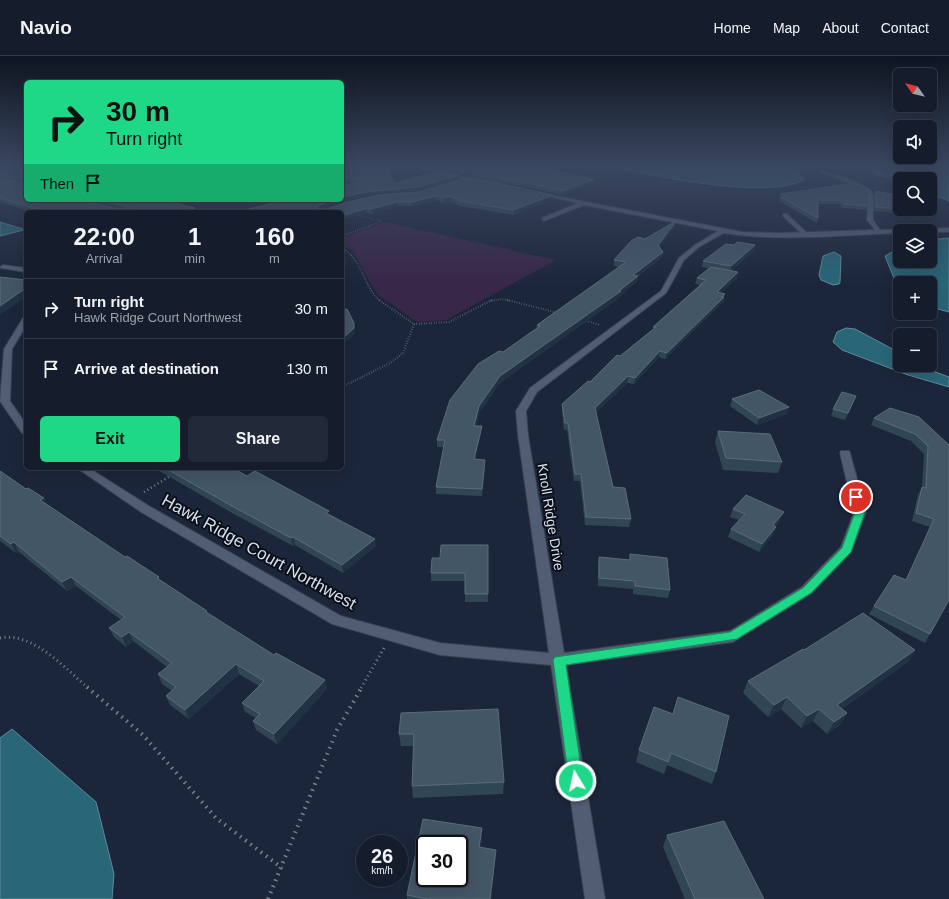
<!DOCTYPE html>
<html lang="en">
<head>
<meta charset="utf-8">
<style>
  body { margin:0; font-family:Helvetica,sans-serif; background:#222938; color:#f1f3f6; height:100vh; display:flex; flex-direction:column; font-size:15px; white-space:nowrap }
  * { box-sizing:border-box; margin:0 }
  p { font-size:13px; color:#9da1a9 }
  .icon { flex:none; width:22px; height:22px; fill:none; stroke:currentColor; stroke-width:2; stroke-linecap:round; stroke-linejoin:round }
  .map { position:relative; flex:1; overflow:hidden }
  .drawer { position:absolute; left:24px; top:154px; width:320px; height:260px; display:flex; flex-direction:column; background:#151c2c; border-radius:6px; box-shadow:0 4px 16px #0002,0 0 0 1px #343a48 }
  .drawer>* { flex:none }
  .hud { position:absolute; left:24px; top:24px; width:320px; height:122px; border-radius:6px; box-shadow:0 4px 16px #0002,0 0 0 1px #343a48; background:#1fd887; color:#111; overflow:hidden }
  .needle { width:26px; rotate:304deg }
  .fabs { position:absolute; left:893px; top:12px; display:grid; gap:8px }
  .fabs a { display:grid; place-items:center; width:44px; height:44px; border-radius:6px; background:#151c2c; box-shadow:0 4px 16px #0002,0 0 0 1px #343a48; font-size:20px }
  .speed { position:absolute; left:356px; top:779px; display:flex; gap:8px; font-size:20px; font-weight:700; text-align:center }
  .speed>* { display:grid; place-content:center; width:52px; height:52px; border-radius:50%; background:#151c2c; box-shadow:0 4px 16px #0002,0 0 0 1px #343a48; line-height:1 }
  .speed small { font-size:10px; font-weight:400 }
  .speed .limit { border:2px solid #111; border-radius:6px; background:#fff; color:#111 }
  .pin { position:absolute; display:grid; place-items:center; width:34px; height:34px; color:#fff; margin:-17px; border:2px solid #fff; border-radius:50%; box-shadow:0 1px 4px #0007 }
  .me { position:absolute; width:44px; margin:-22px; rotate:351deg; stroke-linejoin:round; filter:drop-shadow(0 0 3px #0008) }
  .turn { display:flex; align-items:center; gap:14px; height:84px; padding:0 16px; font-size:18px }
  .turn .icon { width:52px; height:52px; stroke-width:2.5 }
  .turn b { display:block; font-size:28px; line-height:34px }
  .then { display:flex; align-items:center; height:38px; padding:0 16px; background:#0003; gap:8px; font-size:15px }
  .eta { display:flex; justify-content:space-evenly; align-items:center; height:68px; text-align:center }
  .eta b { font-size:24px; font-weight:700; line-height:28px }
  .action { display:flex; gap:8px; margin-top:auto; padding:8px 16px }
  .action a { flex:1; height:46px; border-radius:6px; background:#1fd887; color:#111; font-size:16px; font-weight:700; line-height:46px; text-align:center }
  .action a+a { background:#222938; color:#f1f3f6 }
  ul { padding:0; list-style:none }
  li { display:flex; align-items:center; gap:12px; height:60px; padding:0 16px; border-top:1px solid #343a48 }
  li div { flex:1 }
  li b { display:block; font-size:15px }
  li em { font-style:normal }
  header { display:flex; align-items:center; gap:24px; box-sizing:border-box; height:56px; padding:0 20px; background:#151c2c; border-bottom:1px solid #343a48 }
  header strong { font-size:19px }
  nav { display:flex; gap:22px; margin-inline-start:auto; font-size:14px }
  .map>svg:first-child { display:block }
  .green { fill:#382748 }
  .water { fill:#296678; stroke:#5e8a9b }
  .lines { fill:none; stroke-linecap:round; stroke-linejoin:round }
  .service-casing { stroke:#394051; stroke-width:2 }
  .minor-casing { stroke:#394051; stroke-width:2 }
  .path-far5 { stroke:#788192; stroke-width:1; stroke-dasharray:0.5 1.5; stroke-linecap:butt }
  .path-far4 { stroke:#788192; stroke-width:1.5; stroke-dasharray:0.5 1.5; stroke-linecap:butt }
  .path-far3 { stroke:#788192; stroke-width:2; stroke-dasharray:0.5 2; stroke-linecap:butt }
  .path-far2 { stroke:#788192; stroke-width:2.5; stroke-dasharray:1 3; stroke-linecap:butt }
  .path-far1 { stroke:#788192; stroke-width:3; stroke-dasharray:1 3.5; stroke-linecap:butt }
  .path { stroke:#788192; stroke-width:4; stroke-dasharray:1.5 5; stroke-linecap:butt }
  .service { fill:#515d73; fill-rule:evenodd }
  .minor { fill:#515d73; fill-rule:evenodd }
  .wall { fill:#314655; fill-rule:evenodd }
  .shaded-wall { fill:#213244 }
  .building { fill:#435666; stroke:#5a6c7b; fill-rule:evenodd }
  .route { fill:#1fd887; stroke:#148c58 }
  .labels { text-anchor:middle; dominant-baseline:central; stroke-width:4; stroke-linejoin:round; paint-order:stroke }
  .street-label { font-size:14px; fill:#d8dfed; stroke:#0b0f18 }
  .near-street-label { font-size:17px; fill:#d8dfed; stroke:#0b0f18 }
</style>
</head>
<body>
<header>
<strong>Navio</strong>
<nav><a>Home</a><a>Map</a><a>About</a><a>Contact</a></nav>
</header>
<div class="map">
<svg width="949" height="843" viewBox="0 0 949 843">
  <rect width="100%" height="100%" fill="#1c263a"/>
  <path class="green" d="M384,166L556,204L446,264L417,266L377,238L352,194L342,190V182Z"/>
  <path class="water" d="M607,111H781C790,113 800,115 804,124C762,144 654,119 607,111Z
    M863,111H949V145L930,137V123H900V126L876,118Z
    M0,166L23,173L24,174L0,180Z
    M949,182V256L930,251V227H900V237L885,200L900,192V205H930V184Z
    M834,196L841,200L840,226L839,228L833,229L821,224L819,219L823,200Z
    M846,272L855,273L900,297V309H922L938,317L949,321V331L908,319L842,294L833,286L837,276Z
    M12,673L96,746L114,818L112,843H0V682Z"/>
  <g class="lines">
    <defs>
      <path id="service" d="M783,158H787L807,177V179H803L783,160Z"/>
      <path id="minor" d="M412,111H421L482,126L480,127Z
        M820,114L849,123L871,134L873,140V164L880,174L949,172V176L900,175V177C845,179 778,186 724,177L699,191L684,204L666,237L537,336L526,355L528,379L564,597L730,575L802,531L841,491L854,456L840,397L841,395H849L850,397L866,456L851,496L812,537L733,586L566,609L605,843H585L551,609L440,599L332,568L141,456L77,412H89L149,450L341,560L440,587L549,597L518,379L516,355L530,332L661,235L679,202L695,189L718,175L584,149L544,165L542,162L578,147L538,138L540,137L742,176L778,177L875,174L867,164L869,140L867,136L845,125L820,116Z
        M3,209L26,212V216L1,212L0,211Z
        M23,262H26V270L12,293L10,345L26,368V378L22,377L0,345L4,293Z"/>
    </defs>
    <use href="#service" class="service-casing"/>
    <use href="#minor" class="minor-casing"/>
    <path class="path-far5" d="M272,144L284,145
      M357,159L382,165L369,170"/>
    <path class="path-far4" d="M342,180L372,169
      M342,192C363,204 363,230 380,245
      M490,245L502,243L511,245"/>
    <path class="path-far3" d="M507,244L558,257
      M584,264L600,269
      M414,268L449,266L492,244
      M342,331L390,307L403,297L414,268L379,244"/>
    <path class="path-far2" d="M144,436L172,419"/>
    <path class="path-far1" d="M0,582C32,575 66,613 88,632
      M361,632L384,592"/>
    <path class="path" d="M87,631L143,679L216,762L282,812
      M268,843L337,674L362,631"/>
    <use href="#service" class="service"/>
    <use href="#minor" class="minor"/>
  </g>
  <path class="wall" d="M0,111H26V144L121,153L83,144H163L196,156H32L0,146V123L24,127L25,126L0,123Z
    M342,111L394,128L459,123L418,136L386,139L419,136L553,143L513,159L460,150L451,145L444,147L436,144L412,150H398L372,158L367,157L237,156L355,127L342,126ZM379,139L327,153H323L340,145L367,141Z
    M449,111L594,127L564,139L449,115Z
    M855,127L868,150L866,154L842,152L839,148H818V162L817,167L779,145L781,138Z
    M876,135L924,155L922,159L874,155V139Z
    M676,165L675,170L659,191L663,196L662,201L638,220L637,225L621,239L620,241L500,327L479,357L476,370L481,377L475,403L485,411L482,440L436,438V431L444,391H437V384L503,296L536,273L537,269L619,211L614,210V204L645,183Z
    M734,189H755L754,195L731,215L738,216L737,222L721,237L724,244L722,247L665,303L659,301L634,328L627,327L596,357L613,431L631,463L629,471L585,469L580,425H574L567,374H564L562,355V348L653,274V271L700,229L695,228L697,222L709,212L702,211L703,205Z
    M732,343L787,358L757,369L730,350Z
    M853,347L845,364L831,360L833,353Z
    M874,362L949,389L930,578L925,587L869,558L874,550L906,524L930,471L912,465L918,439L922,431L924,398L911,385L871,369Z
    M718,375L782,406L778,417L723,414L715,386Z
    M154,412H232L247,420L330,459L376,490L343,517L295,489L293,490L234,458Z
    M0,415L47,448L125,501L160,524L208,557L274,599L325,624L327,633L277,688L256,674L253,665L256,662L245,656L242,647L259,630L239,618L189,663L170,649L166,640L172,635L162,628L158,618L167,611L133,585L126,591L114,581L109,572L121,564L76,530L67,535L19,496L16,497L0,485Z
    M733,453L781,463L776,470L773,479L759,496L728,481L731,473L739,464L730,461Z
    M488,489V546H465V525H431V517L440,502Z
    M630,498L670,534L668,542L633,538V533L598,530V509L599,501L629,504Z
    M804,594H915L908,606L842,653L847,657L840,669L827,678L813,665L801,672L781,653L768,661L743,637L748,625Z
    M654,651L716,716L712,728L667,709L664,718L636,706L639,694Z
    M401,657L504,726L503,738L413,742L412,730L414,690H401L399,678Z
    M667,779L764,843H685L663,791Z
    M482,784L480,791L495,805L491,843H407V839Z"/>
  <path class="shaded-wall" d="M459,119V123L418,136L367,141L340,145L318,155V150L332,144H342V141Z
    M594,123V127L564,139V135Z
    M553,139V143L513,159V154Z
    M436,140V144L412,150V146Z
    M451,140V145L444,147V142Z
    M397,146L398,150L372,158L371,153Z
    M195,152L196,156H181Z
    M367,152V157L342,165V160Z
    M47,154L48,156H42V155Z
    M676,165L675,170L657,194L658,189Z
    M755,189L754,195L730,216L731,210Z
    M663,196L662,201L632,224L633,219Z
    M738,216L737,222L716,242L717,236Z
    M638,220L637,225L621,239L620,241L500,327L479,357L474,377V370L479,350L500,320L619,235Z
    M26,232V241L0,259V250Z
    M725,238L722,247L665,303L667,297Z
    M354,267L355,278L342,290V283Z
    M660,295L659,301L634,328L635,322Z
    M628,320L627,327L594,359L595,352Z
    M789,351L787,358L757,369L759,362Z
    M482,370L481,377L474,411V403Z
    M485,404V411L482,440V433Z
    M44,442L48,451L40,444Z
    M784,456L781,463L770,477L773,469Z
    M776,471L773,479L759,496L762,488Z
    M293,481L295,489L293,490L291,482Z
    M375,483L376,490L343,517L342,509Z
    M14,486L19,496L16,497L11,488Z
    M71,521L76,530L67,535L62,526Z
    M129,576L133,585L126,591L122,581Z
    M915,594L908,606L831,661L837,649Z
    M236,608L239,618L189,663L185,654Z
    M325,624L327,633L277,688L274,678Z
    M787,641L781,653L768,661L774,649Z
    M819,653L813,665L801,672L807,660Z
    M847,657L840,669L827,678L834,666Z
    M482,772V784L478,802L479,791Z
    M496,794L495,805L491,843H490Z"/>
  <path class="building" d="M0,111H26V144H82L117,153H128L129,151L100,144H163L195,152L181,156H54L47,154L42,155L0,142V123L24,127L26,126L25,122L0,119Z
    M342,111H388L394,128L438,115L459,119L418,131L366,136L342,141V130L368,124L342,122Z
    M449,111H533L594,123L564,135Z
    M469,121L553,139L513,154L460,145L451,140L444,142L436,140L412,146H397L371,153L367,152L342,160V156H237L286,144H332L318,150V153H327L347,146L380,139L419,136Z
    M855,127L867,133L869,136L868,150L843,148L840,144H818V162L780,141H786L781,138Z
    M876,135L900,140V153L876,151Z
    M900,153H924V155Z
    M676,165L658,189L663,196L633,219L638,220L619,235H621L500,320L479,350L474,370H482L474,403L485,404L482,433L436,431L445,384H437L450,344L478,308L499,295L503,296L540,270L537,269L626,206L614,204L631,185L638,181L645,183Z
    M737,186L755,189L731,210L703,205L726,188L734,189Z
    M711,211L738,216L717,236L725,238L722,241H724L667,297L660,295L635,322L628,320L595,352L613,431L625,432L631,463L586,461L581,418H575L568,367H565L562,348L588,325L590,326L617,299L620,300L656,271H653L706,224L697,222Z
    M0,221L26,224V232L0,250Z
    M347,253L354,267V272L342,283V254Z
    M759,334L789,351L759,362L732,343Z
    M842,336L856,340L848,357L833,353Z
    M890,352L919,361L949,389V544L930,578L874,550L894,519L906,524L934,463L916,457L922,431L926,432L928,390L915,378L874,362Z
    M718,375L770,378L782,406L726,402Z
    M165,412H232L247,420L255,415L329,455L326,457L375,483L342,509L293,481L291,482L232,450Z
    M0,415L26,433L28,432L44,442L40,444L125,501L127,500L159,521L157,522L207,555L206,556L274,599L276,597L325,624L274,678L253,665L260,658L242,647L264,625L236,608L185,654L166,640L176,631L158,618L172,607L129,576L122,581L109,572L125,561L71,521L62,526L14,486L11,488L0,480Z
    M746,439L784,456L773,469L776,471L762,488L731,473L745,458L733,453Z
    M441,489H488V538H465V517H431L432,502H440Z
    M630,498L667,502L670,534L635,530V525L599,522V501L630,504Z
    M863,557L915,594L837,649L847,657L834,666L819,653L807,660L787,641L774,649L748,625L803,593L804,594Z
    M678,641L729,660L716,716L671,697L668,706L639,694L654,651L673,658Z
    M498,653L504,726L412,730L414,678H399L401,657Z
    M423,763L482,772L479,791L496,794L490,843H428L407,839ZM425,788H459V822H425Z
    M724,765L764,843H695L667,779Z"/>
  <linearGradient id="sky" x2="0" y2="1"><stop stop-color="#0f1520"/><stop offset="0.48" stop-color="#3a4760"/><stop offset="1" stop-color="#3a4760" stop-opacity="0"/></linearGradient>
  <rect width="949" height="229" fill="url(#sky)"/>
  <path class="route" d="M856,438L861,441L865,456L851,496L811,537L737,583L566,609L583,725L581,730L576,732L571,730L569,725L553,604L555,601L730,576L803,532L842,492L855,456L851,441Z"/>
  <g class="labels">
    <g class="street-label">
      <text transform="translate(551 461) rotate(81)">Knoll Ridge Drive</text>
    </g>
    <g class="near-street-label">
      <text transform="translate(259 496) rotate(29)">Hawk Ridge Court Northwest</text>
    </g>
  </g>
</svg>
<div class="fabs">
<a><svg class="needle" viewBox="-14 -14 28 28"><path d="M0-13l5 13h-10z" fill="#e53935"/><path d="M0 13l5-13h-10z" fill="#9da1a9"/></svg></a>
<a><svg class="icon" aria-label="sound" viewBox="0 0 24 24"><path d="M4 9h4l5-4v14l-5-4H4zM17 9q2 3 0 6"/></svg></a>
<a><svg class="icon" aria-label="search" viewBox="0 0 24 24"><circle cx="10" cy="10" r="6"/><path d="M15 15l6 6"/></svg></a>
<a><svg class="icon" aria-label="layers" viewBox="0 0 24 24"><path d="M12 4l9 5-9 5-9-5zM3 14l9 5 9-5"/></svg></a>
<a>+</a>
<a>−</a>
</div>
<div class="speed"><div>26<small>km/h</small></div><div class="limit">30</div></div>
<div class="pin" style="left:856px;top:441px;background:#d93025"><svg class="icon" aria-label="arrive" viewBox="0 0 24 24"><path d="M6 21V4h12l-3 4 3 4H6"/></svg></div>
<svg class="me" style="left:576px;top:725px" viewBox="-20 -20 40 40"><circle r="17" fill="#1fd887" stroke="#fff" stroke-width="3"/><path d="M0-11L8 9 0 5-8 9z" fill="#fff"/></svg>
<div class="hud">
<div class="turn"><svg class="icon" aria-label="right" viewBox="0 0 24 24"><path d="M7 20v-9h11M14 6l5 5-5 5"/></svg><div><b>30 m</b>Turn right</div></div>
<div class="then">Then<svg class="icon" aria-label="arrive" viewBox="0 0 24 24"><path d="M6 21V4h12l-3 4 3 4H6"/></svg></div>
</div>
<section class="drawer">
<div class="eta">
<div><b>22:00</b><p>Arrival</p></div>
<div><b>1</b><p>min</p></div>
<div><b>160</b><p>m</p></div>
</div>
<ul>
<li><svg class="icon" aria-label="right" viewBox="0 0 24 24"><path d="M7 20v-9h11M14 6l5 5-5 5"/></svg><div><b>Turn right</b><p>Hawk Ridge Court Northwest</p></div><em>30 m</em></li>
<li><svg class="icon" aria-label="arrive" viewBox="0 0 24 24"><path d="M6 21V4h12l-3 4 3 4H6"/></svg><div><b>Arrive at destination</b></div><em>130 m</em></li>
</ul>
<div class="action"><a>Exit</a><a>Share</a></div>
</section>
</div>
</body>
</html>
